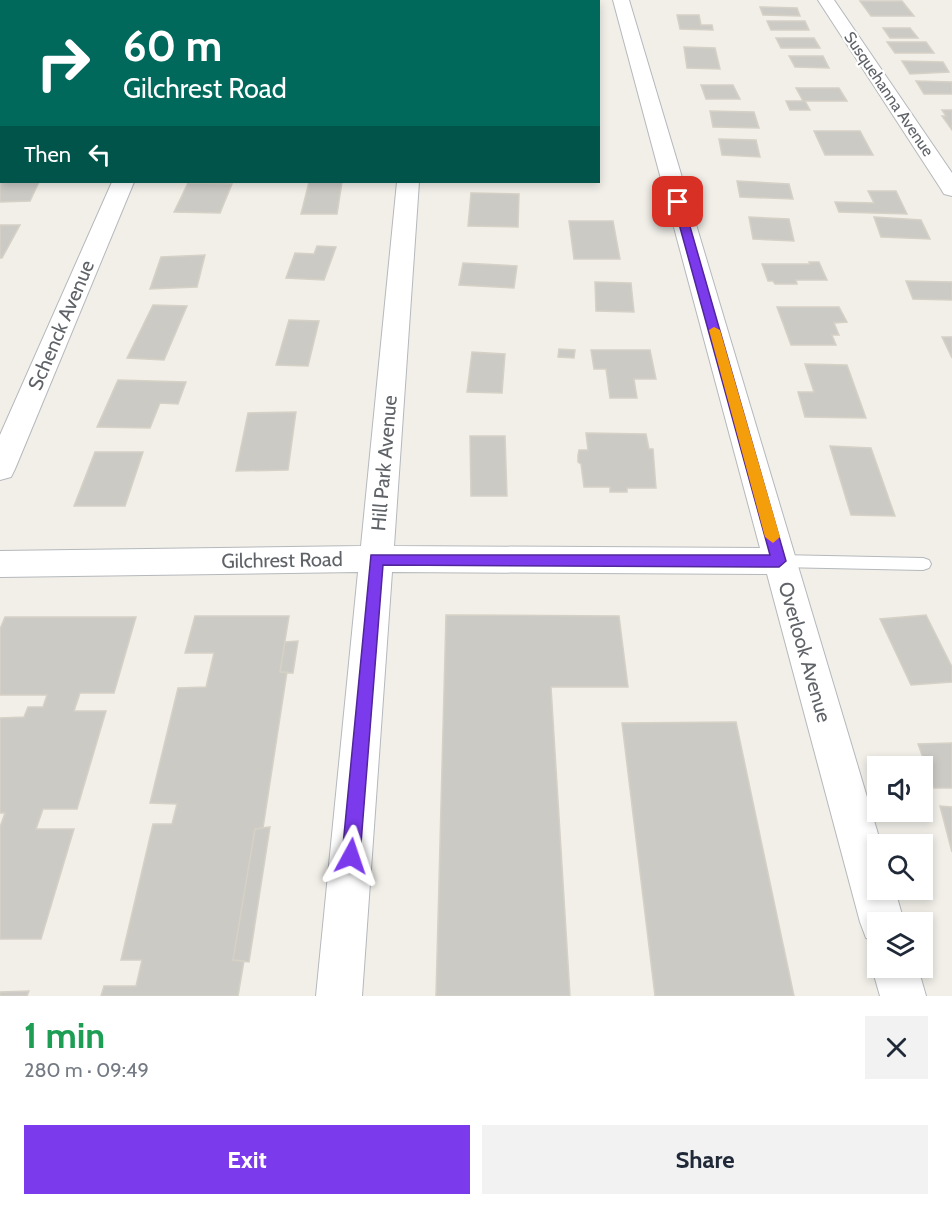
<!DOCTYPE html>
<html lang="en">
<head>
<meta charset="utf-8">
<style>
  body { margin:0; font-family:Cabin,sans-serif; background:#f2f2f3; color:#1f2937; height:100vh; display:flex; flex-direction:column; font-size:22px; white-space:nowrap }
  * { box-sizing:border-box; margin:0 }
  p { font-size:20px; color:#747a83 }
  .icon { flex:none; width:33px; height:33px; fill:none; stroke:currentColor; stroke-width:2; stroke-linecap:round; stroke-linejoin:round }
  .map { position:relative; height:996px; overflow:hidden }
  .details { display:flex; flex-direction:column; background:#fff; flex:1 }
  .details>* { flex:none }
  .banner { position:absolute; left:0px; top:0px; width:600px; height:183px; box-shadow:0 3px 9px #0003; background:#00695c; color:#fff; overflow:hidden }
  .fabs { position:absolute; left:867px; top:756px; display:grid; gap:12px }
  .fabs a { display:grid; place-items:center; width:66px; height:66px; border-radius:0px; background:#fff; box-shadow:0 3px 9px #0003; font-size:30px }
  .pin { position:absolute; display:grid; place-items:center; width:51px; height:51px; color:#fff; margin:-26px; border-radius:12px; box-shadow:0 3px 9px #0006 }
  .me { position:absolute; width:66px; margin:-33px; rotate:5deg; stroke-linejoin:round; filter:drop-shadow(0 0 4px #0008) }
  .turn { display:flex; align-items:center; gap:21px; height:126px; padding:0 24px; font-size:27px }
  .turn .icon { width:78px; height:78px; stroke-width:2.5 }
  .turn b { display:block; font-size:42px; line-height:51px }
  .then { display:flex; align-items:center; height:57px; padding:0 24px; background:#0003; gap:12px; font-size:22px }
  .round { display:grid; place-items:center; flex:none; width:63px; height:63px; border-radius:0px; background:#f2f2f3 }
  .headline { display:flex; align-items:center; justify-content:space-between; height:102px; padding:0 24px }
  h1 { font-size:36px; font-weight:700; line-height:45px; color:#1e9e55 }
  .action { display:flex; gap:12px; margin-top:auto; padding:12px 24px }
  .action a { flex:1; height:69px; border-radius:0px; background:#7c3aed; color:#fff; font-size:24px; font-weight:700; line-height:69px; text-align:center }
  .action a+a { background:#f2f2f3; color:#1f2937 }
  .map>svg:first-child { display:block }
  .building { fill:#cccac5; stroke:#d6d1c6; stroke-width:1.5 }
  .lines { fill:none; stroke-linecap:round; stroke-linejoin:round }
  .service-casing { stroke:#b5b8bc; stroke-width:2 }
  .minor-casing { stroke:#b5b8bc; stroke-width:2 }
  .service { fill:#fff; fill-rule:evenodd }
  .minor { fill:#fff; fill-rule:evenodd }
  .route { fill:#7c3aed; stroke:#51269a; stroke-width:1.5 }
  .slow { fill:#f59e0b }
  .labels { text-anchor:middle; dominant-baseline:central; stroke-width:4.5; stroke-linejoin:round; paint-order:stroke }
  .far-street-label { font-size:16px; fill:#5f6368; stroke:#fff }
  .street-label { font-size:20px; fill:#5f6368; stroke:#fff }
</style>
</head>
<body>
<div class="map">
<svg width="952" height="996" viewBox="0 0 952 996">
  <rect width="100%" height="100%" fill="#f1efe8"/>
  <path class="building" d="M860,1H902L914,16H871Z
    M760,7L797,8L800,16L763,15Z
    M677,15H699L701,25H712L713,30L680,29Z
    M767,21H805L809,30H771Z
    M883,28H910L918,38H890Z
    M776,38H814L820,48H781Z
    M887,42H926L934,53H895Z
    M684,47L715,48L720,69L687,68Z
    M789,56H823L829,68L795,67Z
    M902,61L943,62L949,72L910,74Z
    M916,81L952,82V94H924Z
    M701,85H733L740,99H706Z
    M796,88H839L847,101H805L810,110H790L786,101H803Z
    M942,110H952V130L942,116H946Z
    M710,111L754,112L759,128L713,127Z
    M814,131H860L873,155H825Z
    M719,139L756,140L760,157L722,155Z
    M0,174L2,182H39L30,201L0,202Z
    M737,181L789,184L793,199L740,197Z
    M309,182H342L337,214H301Z
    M188,183L232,184L220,213L174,212Z
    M868,191H896L907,214L839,212L835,202L874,203Z
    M471,193L519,194L518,227L468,226Z
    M749,217L789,219L794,241L753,239Z
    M874,217L921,220L930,239L881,237Z
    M569,221H613L620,259H574Z
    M0,225H20L2,258H0Z
    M317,246L336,247L324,280L286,278L295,253L314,254Z
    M205,255L197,287L150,289L161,257Z
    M809,262H819L827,280H796L797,284H775L773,281H768L762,264H810Z
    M463,263L517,266L514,288L459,285Z
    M906,281L952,282V300L913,299Z
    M595,282L631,283L634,312L596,311Z
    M153,305L187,306L164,360L127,358Z
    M777,307H839L847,322L834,323L839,335H832L836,345H791Z
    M289,320L319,321L308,366L276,365Z
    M942,337H952V358Z
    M559,349L575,350L574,358L558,357Z
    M591,350H650L656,379H634L637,398H610L606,369H594Z
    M472,352L505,354L502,393L467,392Z
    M805,364L847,365L866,418L805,417L798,392H814Z
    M118,380L186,382L178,404L160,403L150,428L97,427Z
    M296,412L288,470L236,471L248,413Z
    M586,433L646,434L649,449H653L656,488H627V492H610V487H584L581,464L578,462V455L579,450H588Z
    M470,436H505L507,496H471Z
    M830,446L871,448L895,516L851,515Z
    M95,452H143L125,506H74Z
    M446,615L619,616L628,687H551L570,996H436Z
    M926,615L952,667V682L911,685L880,619Z
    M195,616H289L280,672H287L263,828L255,829L233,960L244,961L238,996H101L104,986H136L142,960H121L153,824H172L177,804L150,803L178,688L206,687L214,653H185Z
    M5,617H136L114,693H80L74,711H106L77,809H43L36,829H74L41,939H0V827L5,813H0V718L24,717L28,707H43L47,695H0V629Z
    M298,641L293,673L280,672L285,642Z
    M736,722L794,996H655L622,723Z
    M952,743V788H934L918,744Z
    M940,806L952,807V852Z
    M270,827L249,962L233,960L255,829Z
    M29,991L27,996H0V992Z"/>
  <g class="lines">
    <defs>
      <path id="service" d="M779,555L923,558L929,560L931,564L929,568L923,570L779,567L773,565L771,561L773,557Z"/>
      <path id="minor" d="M192,0H208L191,2Z
        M416,0H432L415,2Z
        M613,0H629L881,844H878V890H895L904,922H878V942L866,938L860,922L767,574L392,572L362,996H316L358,572L0,577V551L361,546L397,182H419L394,546L760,548Z
        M818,0H834L952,173V196L944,194L941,189Z
        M112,182H134L15,469L11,477L0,480V435Z
        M878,955V968H918L926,996H880L872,968Z"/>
    </defs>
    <use href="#service" class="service-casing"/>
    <use href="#minor" class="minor-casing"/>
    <use href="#service" class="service"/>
    <use href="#minor" class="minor"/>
  </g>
  <path class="route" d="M678,199L683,202L786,561L779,567L383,565L360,856L357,862L351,865L344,862L342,856L371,555H770L673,202Z"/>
  <path class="slow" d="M714,327L720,330L780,537L773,543L765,537L709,330Z"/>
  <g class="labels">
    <g class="far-street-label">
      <text transform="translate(889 94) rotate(56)">Susquehanna Avenue</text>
    </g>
    <g class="street-label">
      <text transform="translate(61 325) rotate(-67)">Schenck Avenue</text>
      <text transform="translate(384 463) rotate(-85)">Hill Park Avenue</text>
      <text transform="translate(282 560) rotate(-1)">Gilchrest Road</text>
      <text transform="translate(805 652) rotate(74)">Overlook Avenue</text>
    </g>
  </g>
</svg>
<div class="fabs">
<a><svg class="icon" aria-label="sound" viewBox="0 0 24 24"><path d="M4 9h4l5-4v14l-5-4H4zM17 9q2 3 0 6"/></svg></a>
<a><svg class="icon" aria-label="search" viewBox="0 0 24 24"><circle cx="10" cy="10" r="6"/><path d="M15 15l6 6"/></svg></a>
<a><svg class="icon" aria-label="layers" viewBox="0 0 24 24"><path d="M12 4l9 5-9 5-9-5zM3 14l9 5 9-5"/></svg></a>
</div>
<div class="pin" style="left:678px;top:202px;background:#d93025"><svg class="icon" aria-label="arrive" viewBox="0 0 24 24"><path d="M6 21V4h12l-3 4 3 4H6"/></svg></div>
<svg class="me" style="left:351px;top:856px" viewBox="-20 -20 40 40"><path d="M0-17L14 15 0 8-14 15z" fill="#7c3aed" stroke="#fff" stroke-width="4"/></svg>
<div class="banner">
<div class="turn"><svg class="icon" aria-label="right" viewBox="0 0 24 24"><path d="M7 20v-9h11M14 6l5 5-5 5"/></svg><div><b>60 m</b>Gilchrest Road</div></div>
<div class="then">Then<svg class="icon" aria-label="left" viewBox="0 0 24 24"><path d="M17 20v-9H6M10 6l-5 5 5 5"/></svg></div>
</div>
</div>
<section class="details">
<div class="headline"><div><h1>1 min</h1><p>280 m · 09:49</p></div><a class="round"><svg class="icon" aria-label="close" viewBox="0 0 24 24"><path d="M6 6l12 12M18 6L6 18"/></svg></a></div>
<div class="action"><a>Exit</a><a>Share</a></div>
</section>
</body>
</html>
